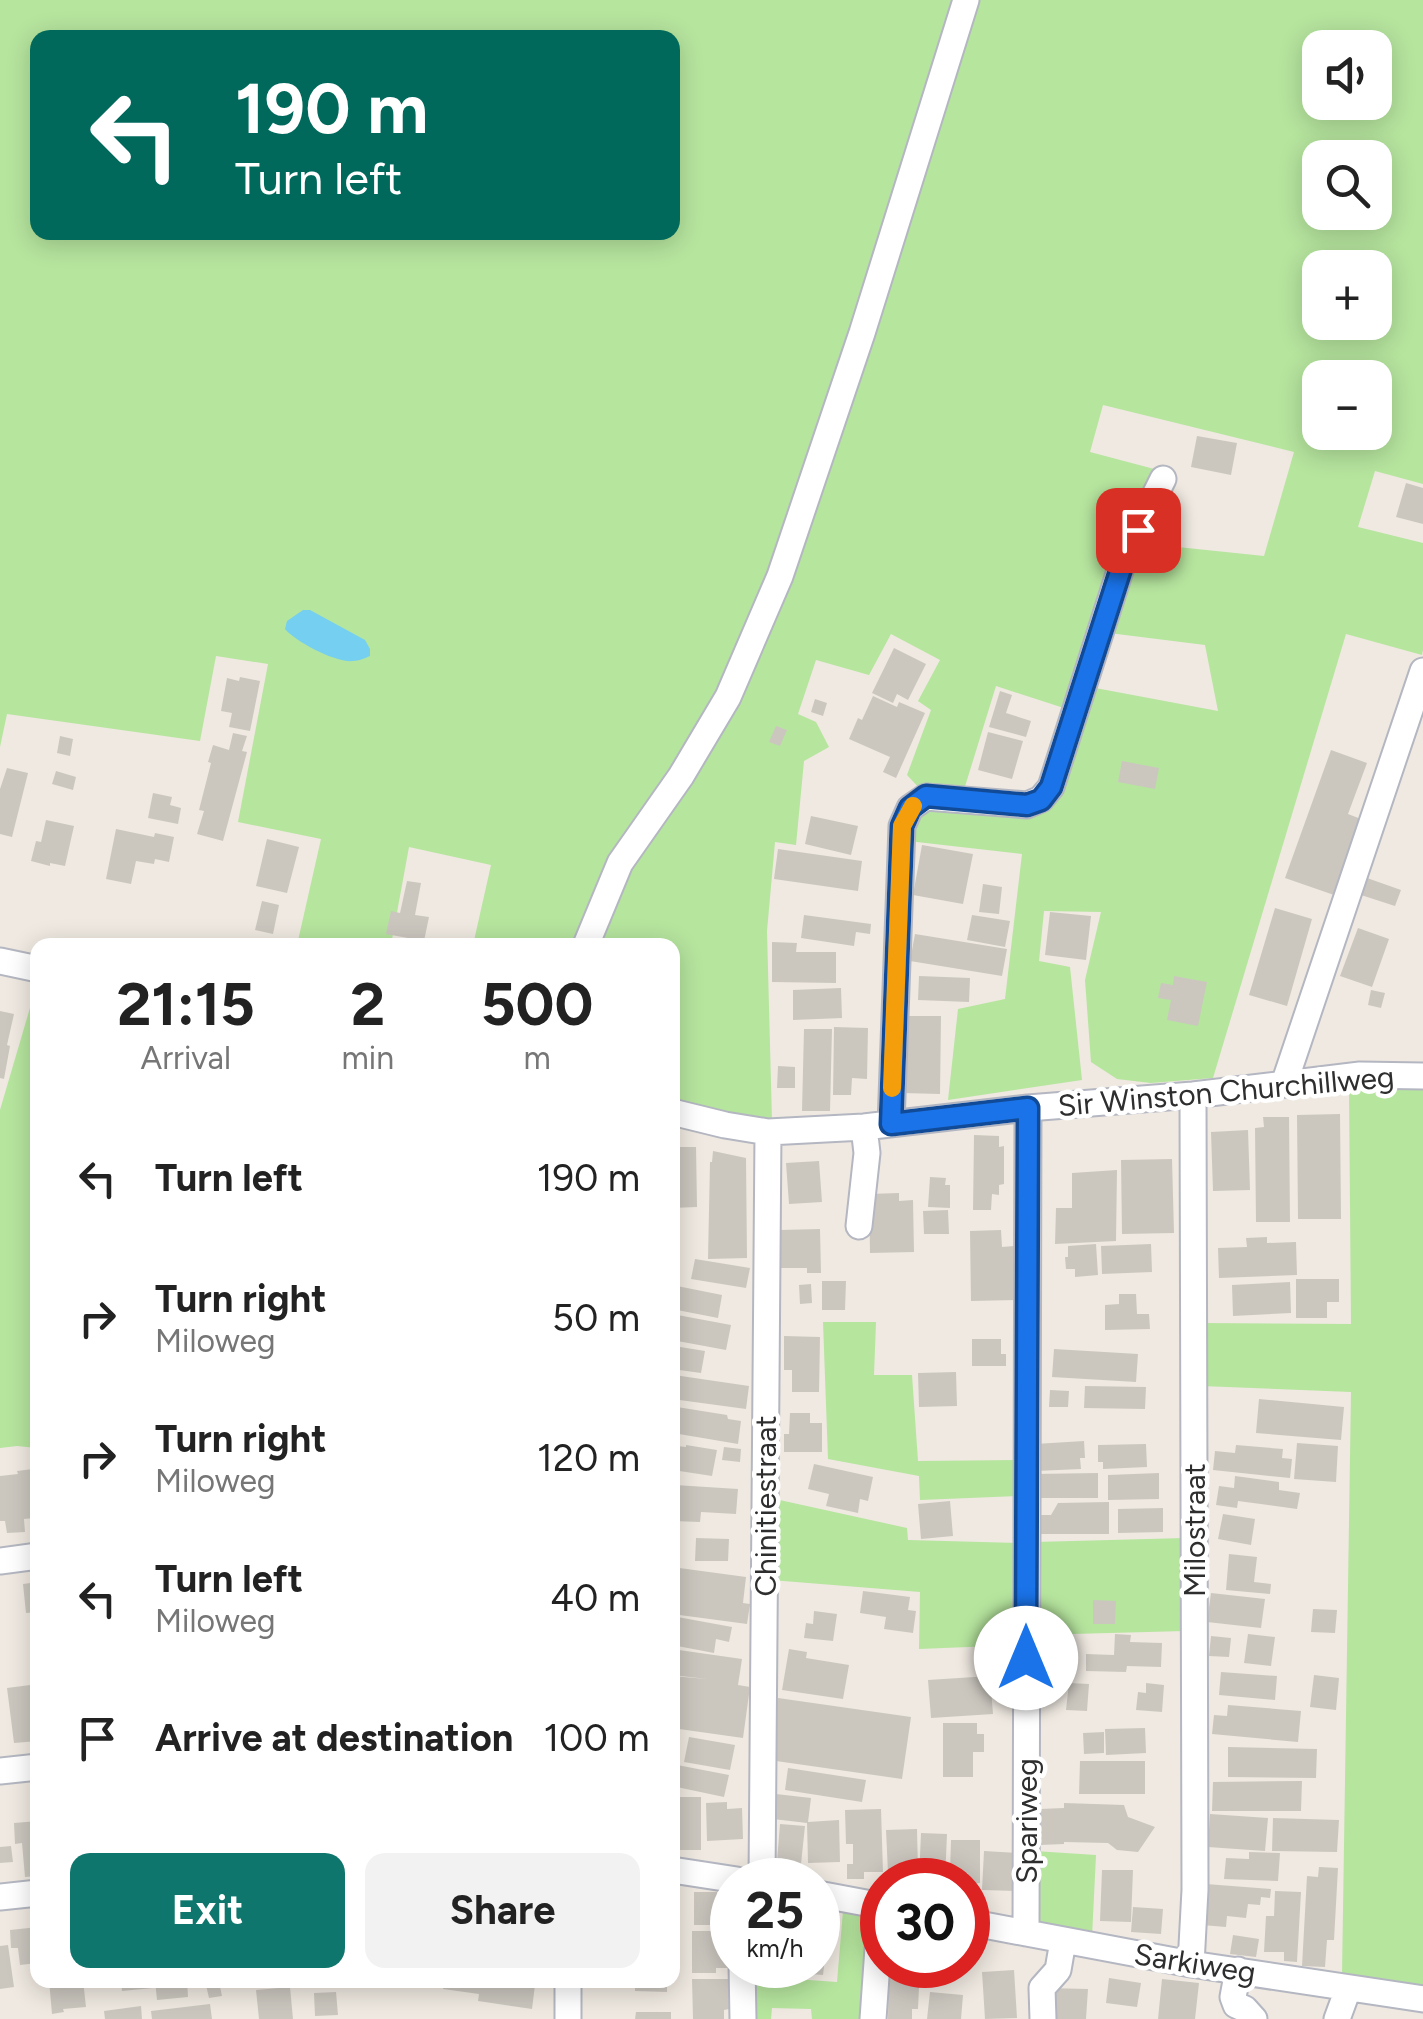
<!DOCTYPE html>
<html lang="en">
<head>
<meta charset="utf-8">
<style>
  body { margin:0; font-family:Figtree,sans-serif; background:#f2f2f2; color:#222; height:100vh; display:flex; flex-direction:column; font-size:38px; white-space:nowrap }
  * { box-sizing:border-box; margin:0 }
  p { font-size:32px; color:#767676 }
  .icon { flex:none; width:55px; height:55px; fill:none; stroke:currentColor; stroke-width:2; stroke-linecap:round; stroke-linejoin:round }
  .map { position:relative; flex:1; overflow:hidden }
  .details { position:absolute; left:30px; top:938px; width:650px; height:1050px; display:flex; flex-direction:column; background:#fff; border-radius:20px; box-shadow:0 5px 25px #0003 }
  .details>* { flex:none }
  .banner { position:absolute; left:30px; top:30px; width:650px; height:210px; border-radius:20px; box-shadow:0 5px 25px #0003; background:#00695c; color:#fff; overflow:hidden }
  .buttons { position:absolute; left:1302px; top:30px; display:grid; gap:20px }
  .buttons a { display:grid; place-items:center; width:90px; height:90px; border-radius:20px; background:#fff; box-shadow:0 5px 25px #0003; font-size:50px }
  .speed { position:absolute; left:710px; top:1858px; display:flex; gap:20px; font-size:50px; font-weight:700; text-align:center }
  .speed>* { display:grid; place-content:center; width:130px; height:130px; border-radius:50%; background:#fff; box-shadow:0 5px 25px #0003; line-height:1 }
  .speed small { font-size:25px; font-weight:400 }
  .speed .limit { border:15px solid #d22; background:#fff; color:#111 }
  .pin { position:absolute; display:grid; place-items:center; width:85px; height:85px; color:#fff; margin:-42px; border-radius:20px; box-shadow:0 5px 15px #0006 }
  .me { position:absolute; width:110px; margin:-55px; rotate:0deg; stroke-linejoin:round; filter:drop-shadow(0 0 8px #0008) }
  .turn { display:flex; align-items:center; gap:35px; height:210px; padding:0 40px; font-size:45px }
  .turn .icon { width:130px; height:130px; stroke-width:2.5 }
  .turn b { display:block; font-size:70px; line-height:85px }
  .eta { display:flex; justify-content:space-evenly; align-items:center; height:170px; text-align:center }
  .eta b { font-size:60px; font-weight:700; line-height:70px }
  .action { display:flex; gap:20px; margin-top:auto; padding:20px 40px }
  .action a { flex:1; height:115px; border-radius:20px; background:#0f766e; color:#fff; font-size:40px; font-weight:700; line-height:115px; text-align:center }
  .action a+a { background:#f2f2f2; color:#222 }
  ul { padding:0; list-style:none }
  li { display:flex; align-items:center; gap:30px; height:140px; padding:0 40px }
  li div { flex:1 }
  li b { display:block; font-size:38px }
  li em { font-style:normal }
  .map>svg:first-child { display:block }
  .green { fill:#b6e59e; fill-rule:evenodd }
  .water { fill:#75cff0 }
  .building { fill:#cbc7bf }
  .lines { fill:none; stroke-linecap:round; stroke-linejoin:round }
  .minor-casing { stroke:#b4b7c1; stroke-width:29 }
  .minor { stroke:#fff; stroke-width:25 }
  .route-casing { stroke:#114b97; stroke-width:25 }
  .route { stroke:#1a73e8; stroke-width:18 }
  .slow { stroke:#f59e0b; stroke-width:18 }
  .labels { text-anchor:middle; dominant-baseline:central; stroke-width:9; stroke-linejoin:round; paint-order:stroke }
  .street-label { font-size:30px; fill:#2e2e2e; stroke:#fff }
</style>
</head>
<body>
<div class="map">
<svg width="1423" height="2019" viewBox="0 0 1423 2019">
  <rect width="100%" height="100%" fill="#efe9e1"/>
  <path class="green" d="M0,0H956L893,191L855,334L758,609L709,717L578,945H473L491,865L409,847L391,945H297L321,839L238,822L268,664L216,656L200,741L7,714L0,747ZM38,38H672V232H38Z
    M974,0H1423V484L1375,471L1358,527L1423,543V650L1422,655L1346,634L1213,1078L1151,1083L1117,1079L1091,1062L1085,980L1101,912L1044,911L1039,961L1070,967L1082,1080L948,1100L958,1009L1005,999L1022,854L908,841L909,828L926,804L1038,808L1090,687L1218,711L1205,645L1109,633L1139,543L1264,556L1294,452L1103,405L1090,452L1158,470L1070,710L996,686L963,793L921,790L907,775L931,710L918,701L940,660L891,634L869,675L816,660L798,714L816,722L829,747L804,761L796,845L775,842L767,931L772,1121L757,1122L673,1102L672,945H595L625,876L709,752ZM1320,48H1375V102H1320ZM1320,158H1375V212H1320ZM1320,268H1375V322H1320ZM1320,378H1375V432H1320Z
    M37,984V1448L17,1446L0,1448V1110Z
    M1349,1088L1423,1089V1987L1342,1975L1351,1392L1201,1386L1200,1323L1351,1324Z
    M823,1322H876L874,1375H912L918,1461L1019,1460L1018,1496L920,1500L919,1476L828,1459Z
    M775,1499L907,1528L908,1540L1020,1543L1018,1645L919,1649L920,1592L771,1580Z
    M1185,1538V1631L1034,1635L1035,1542Z
    M1034,1851L1096,1855L1092,1937L1033,1923Z
    M843,1911L871,1915L864,2019H812L811,2009L772,2008L771,2019H750V1976L837,1982Z"/>
  <path class="water" d="M303,610H310L365,640L370,649V656C365,658 359,661 353,661C336,663 296,642 285,629L287,621Z"/>
  <path class="building" d="M1197,436L1237,443L1231,475L1191,467Z
    M1406,483L1423,488V524L1396,517Z
    M894,648L926,664L908,700L897,694L893,703L872,693Z
    M240,677L260,681L250,731L229,727L232,713L221,711L227,678L239,681Z
    M1000,691L1012,695L1006,713L1031,721L1026,737L989,727Z
    M873,696L897,707L899,702L925,713L896,778L883,772L890,757L849,739L858,718L862,720Z
    M815,699L827,703L823,716L811,712Z
    M776,726L787,730L780,746L769,742Z
    M988,732L1023,741L1012,779L978,770Z
    M233,733L247,736L242,751L247,752L223,841L197,834L204,811L199,810L211,763L208,762L213,745L229,750Z
    M60,736L73,739L70,756L57,753Z
    M1331,750L1367,763L1348,814L1361,819L1334,895L1285,878Z
    M1122,761L1159,768L1155,789L1118,782Z
    M7,768L28,773L12,837L0,834V789Z
    M56,771L76,777L73,790L52,784Z
    M153,793L172,797L170,805L181,808L178,824L148,818Z
    M811,816L858,826L851,855L805,844Z
    M46,820L74,826L65,866L50,863V866L31,861L36,841L41,842Z
    M116,829L154,837L155,833L174,837L169,862L155,859L154,864L136,861L131,884L106,879Z
    M267,839L299,847L287,893L256,886Z
    M922,845L973,854L963,904L913,895Z
    M778,849L862,861L858,891L774,879Z
    M1367,878L1401,890L1395,906L1361,895Z
    M407,881L421,883L415,915L429,917L424,941L386,934L391,911L400,913Z
    M983,884L1002,887L999,914L979,912Z
    M262,901L279,905L273,934L255,930Z
    M1275,908L1312,919L1287,1006L1249,995Z
    M1050,912L1091,916L1086,960L1045,955Z
    M804,915L871,924L870,934L856,932L854,946L801,938Z
    M972,915L1010,921L1005,947L967,940Z
    M1358,928L1389,939L1372,987L1340,976Z
    M915,934L1007,949L1002,976L910,961Z
    M772,942L797,943L796,952H836V983L772,982Z
    M919,976L970,978L969,1002L918,1000Z
    M1174,976L1207,982L1198,1026L1167,1020L1171,1000L1158,998L1161,983L1173,985Z
    M841,988L842,1018L793,1020V990Z
    M1371,990L1385,993L1381,1008L1368,1005Z
    M0,1011L14,1014L7,1045L10,1046L4,1079L0,1078Z
    M903,1016H941L940,1094L902,1093Z
    M834,1027L868,1028L867,1079L852,1078L851,1095H833Z
    M804,1029H832L830,1111H802Z
    M778,1066L795,1067V1088H777Z
    M1340,1114L1341,1219H1298L1297,1115Z
    M1263,1117H1289L1290,1222H1256L1255,1128L1264,1127Z
    M1248,1130L1250,1190L1213,1191L1211,1132Z
    M974,1135L999,1136V1147L1004,1146V1184L999,1185V1195L992,1194L991,1210H973Z
    M672,1147H696L697,1207L672,1208Z
    M713,1151L746,1158L747,1258L708,1259L710,1162H712Z
    M1172,1159L1174,1233L1122,1234L1121,1160Z
    M819,1161L822,1202L789,1204L786,1163Z
    M1117,1170L1116,1241L1055,1244L1056,1208H1072V1173Z
    M930,1177L946,1178L945,1185H950V1208L928,1207Z
    M899,1193V1201L913,1200L914,1252L870,1253L869,1194Z
    M948,1210L949,1234H924L923,1211Z
    M820,1229L821,1273H807V1268H781L780,1230Z
    M1001,1230L1002,1247L1014,1246L1016,1300L971,1301L970,1231Z
    M1267,1237V1243L1296,1242L1297,1275L1219,1278L1218,1248L1247,1247L1246,1238Z
    M1096,1244L1098,1275L1075,1277V1269H1066L1065,1257H1068V1246Z
    M1151,1244L1152,1272L1102,1274L1101,1246Z
    M695,1259L750,1268L746,1288L691,1279Z
    M1296,1279H1339V1302H1327V1318H1296Z
    M822,1281H846L845,1310H822Z
    M1290,1282L1291,1313L1233,1316L1232,1285Z
    M811,1284L812,1303L800,1304L799,1285Z
    M672,1285L722,1295L718,1318L672,1309Z
    M1119,1294H1136L1137,1314H1149L1150,1329L1105,1330V1305L1119,1304Z
    M672,1314L731,1325L726,1350L672,1340Z
    M784,1336L820,1337L819,1392H792V1370H784Z
    M972,1339H1001V1354H1006V1366H972Z
    M674,1346L705,1351L701,1373L672,1369Z
    M1054,1349L1138,1354L1136,1382L1052,1377Z
    M956,1372L957,1406L919,1407L918,1373Z
    M674,1375L749,1386L746,1409L672,1399Z
    M1085,1386L1146,1387L1145,1409L1084,1408Z
    M1050,1390L1069,1391L1068,1407H1049Z
    M1259,1399L1344,1407L1341,1440L1256,1433Z
    M677,1407L727,1415L728,1419L741,1421L738,1444L673,1433Z
    M790,1413H810V1423H822V1452H784V1434H789Z
    M1084,1441L1085,1458H1080L1081,1469L1036,1471L1035,1444Z
    M1297,1443L1338,1446L1336,1482L1294,1479Z
    M1146,1444L1147,1467L1103,1469V1462H1098V1445Z
    M686,1445L717,1450L712,1476L673,1470L677,1446L686,1447Z
    M1236,1445L1283,1449L1282,1458L1292,1459L1290,1478L1213,1470L1215,1451L1235,1453Z
    M724,1447L741,1449L740,1462L722,1460Z
    M814,1464L873,1477L868,1501L860,1499L858,1513L826,1506L829,1494L808,1489Z
    M33,1469L34,1518L24,1519L25,1532L7,1533L5,1521H0V1476L18,1474L17,1471Z
    M1098,1473V1498H1033V1474Z
    M1159,1473V1499L1108,1500V1475Z
    M1235,1476L1279,1482V1490L1300,1493L1297,1509L1238,1501L1237,1508L1216,1505L1219,1486L1234,1488Z
    M675,1485L738,1489L736,1514L701,1512L700,1522L673,1521Z
    M950,1501L953,1536L921,1539L918,1504Z
    M1109,1502V1534H1038V1515H1051L1058,1503Z
    M1163,1508V1532L1118,1533V1509Z
    M1223,1514L1255,1519L1251,1545L1218,1539Z
    M696,1538L729,1539L728,1561H695Z
    M1229,1554L1257,1557L1254,1582L1271,1584L1270,1594L1226,1590Z
    M672,1567L746,1577L743,1603L750,1604L747,1624L672,1614Z
    M38,1582V1612L26,1613L23,1584Z
    M863,1591L910,1597L908,1610L916,1611L913,1633L884,1629L886,1617L860,1613Z
    M1211,1593L1265,1599L1261,1628L1207,1622Z
    M1093,1600L1116,1601L1115,1624H1093Z
    M1313,1609L1337,1610L1335,1633L1311,1632Z
    M814,1611L837,1614L833,1641L804,1638L806,1623L813,1624Z
    M672,1616L732,1627L729,1642L716,1639L714,1653L672,1645Z
    M1115,1634L1131,1635L1130,1642L1162,1643L1161,1667L1127,1666L1126,1672L1086,1671V1654L1114,1655Z
    M1248,1634L1275,1637L1271,1666L1244,1663Z
    M1211,1636L1231,1638L1229,1657L1209,1656Z
    M672,1649L742,1659L738,1685L750,1687L743,1738L672,1728V1676L707,1679L672,1675Z
    M789,1649L807,1652L806,1658L849,1665L843,1699L782,1690Z
    M1221,1672L1277,1676L1275,1700L1219,1695Z
    M1314,1675L1339,1678L1336,1710L1310,1707Z
    M990,1676L993,1714L931,1718L928,1680Z
    M1069,1683L1089,1684L1087,1711L1066,1710Z
    M1146,1683L1164,1685L1162,1712L1136,1710L1138,1692L1146,1693Z
    M38,1684V1741L14,1743L7,1688Z
    M778,1698L911,1717L902,1779L769,1760Z
    M1228,1705L1301,1711L1298,1742L1212,1734L1214,1715L1227,1716Z
    M943,1723H977V1734H984V1752H973V1777H943Z
    M1145,1728L1146,1753L1106,1755L1105,1729Z
    M1104,1732V1753L1084,1754L1083,1733Z
    M689,1737L735,1745L730,1770L684,1762Z
    M1228,1747L1317,1749L1316,1778L1228,1777Z
    M1080,1761H1145V1794H1079Z
    M672,1764L729,1775L724,1797L672,1786Z
    M788,1768L866,1780L862,1802L785,1790Z
    M1302,1781L1301,1811H1212L1213,1782Z
    M776,1794L811,1798L808,1822L839,1820L840,1862L808,1863L807,1823L773,1819Z
    M672,1797H701V1850H672Z
    M727,1802V1809L742,1808L743,1839L707,1841L706,1803Z
    M1064,1803L1124,1805L1128,1817L1155,1827L1138,1852L1117,1850L1108,1843L1064,1842V1844L1040,1845V1809L1064,1808Z
    M881,1809L883,1872H864V1879H847V1864H853V1844H846L845,1810Z
    M1210,1814L1268,1818L1265,1851L1208,1847Z
    M1273,1818L1339,1820L1337,1852L1272,1851Z
    M38,1821V1876L25,1877L22,1843L15,1844L14,1823Z
    M780,1824L805,1826L801,1864L777,1861Z
    M917,1829L918,1872L888,1873L886,1830Z
    M921,1833L947,1834L945,1880H919Z
    M951,1840H980V1883L968,1884V1873H950Z
    M11,1846L13,1862L0,1863V1847Z
    M984,1851L1018,1853L1016,1891L982,1890Z
    M1249,1852L1280,1853L1278,1881L1224,1879L1226,1858L1249,1859Z
    M1319,1867L1338,1868L1334,1940H1327L1325,1967L1302,1966L1307,1876L1318,1877Z
    M1102,1870H1133L1131,1922L1100,1921Z
    M1206,1884L1271,1889L1270,1898L1261,1897L1260,1905L1248,1904L1246,1918L1227,1916L1226,1927L1202,1925Z
    M1275,1891L1301,1892L1297,1962L1284,1961V1952H1264L1266,1916H1274Z
    M694,1892H717L716,1925H694Z
    M1133,1907L1163,1909L1161,1934L1131,1932Z
    M38,1927V1963L20,1965L18,1948H11L10,1930Z
    M692,1931H732V1968H716V1973H692Z
    M1233,1935L1259,1939L1256,1957L1230,1954Z
    M8,1945L14,1987L0,1989V1946Z
    M818,1957L825,1958L823,1975L810,1974L811,1965H818Z
    M889,1965H920L918,2009H912V2019H888Z
    M927,1965H949V1983L926,1982Z
    M1014,1970L1017,2018L985,2019L982,1972Z
    M1109,1978L1141,1983L1137,2007L1106,2003Z
    M692,1979H728L729,2009L724,2010V2019H693Z
    M1162,1979L1199,1983L1195,2019H1158Z
    M49,1980H83L86,2007L63,2009L64,2012L52,2014Z
    M121,1980H152L153,1988L122,1991Z
    M155,1980H187L188,1997L157,2000Z
    M445,1980H501L535,1985L532,2009L478,2001L479,1994L443,1989Z
    M635,1980H667V1992L635,1991Z
    M219,1982L222,1996L209,1998L206,1985Z
    M290,1987L293,2019H259L256,1990Z
    M1048,1988L1088,1989L1086,2019H1046Z
    M336,1992L338,2015L315,2016L314,1993Z
    M930,1992L963,1995L961,2019H927Z
    M210,2004L212,2019H152L151,2011Z
    M141,2006L142,2019H105L104,2011Z
    M636,2012H671V2019H635Z"/>
  <g class="lines">
    <defs>
      <path id="minor" d="M586,945L620,863L681,776L728,697L780,576L862,333L966,0
        M0,961L38,969
        M1284,1084L1423,671
        M672,1112L725,1125L768,1132L864,1127L1028,1108L1193,1095L1360,1075L1423,1076
        M891,1124L902,826L910,808L926,797L1027,805L1041,799L1051,787L1125,555L1163,479
        M859,1226L867,1153L864,1127
        M0,1561L38,1556
        M0,1771L38,1767
        M672,1870L737,1880
        M762,1880L768,1132
        M818,1894L882,1906
        M0,1897L38,1893
        M968,1922L1191,1964L1423,1999
        M1026,1933L1028,1108
        M1191,1964L1195,1890L1193,1095
        M742,1965L743,2019
        M1238,1970L1233,1997L1236,2005L1245,2009L1254,2019
        M568,2019V1980
        M873,2019L881,1906
        M1043,2019L1042,1988L1058,1970L1063,1941
        M1337,2019L1348,1989"/>
    </defs>
    <use href="#minor" class="minor-casing"/>
    <use href="#minor" class="minor"/>
  </g>
  <g class="lines">
    <defs>
      <path id="route" d="M1026,1658L1028,1108L891,1124L902,826L910,808L926,796L1027,805L1041,800L1051,787L1125,556L1138,530"/>
    </defs>
    <use href="#route" class="route-casing"/>
    <use href="#route" class="route"/>
    <path class="slow" d="M892,1088L902,826L913,806"/>
  </g>
  <g class="labels">
    <g class="street-label">
      <text transform="translate(1226 1091) rotate(-5)">Sir Winston Churchillweg</text>
      <text transform="translate(765 1506) rotate(-90)">Chinitiestraat</text>
      <text transform="translate(1194 1530) rotate(-90)">Milostraat</text>
      <text transform="translate(1026 1821) rotate(-90)">Spariweg</text>
      <text transform="translate(1195 1963) rotate(9)">Sarkiweg</text>
    </g>
  </g>
</svg>
<div class="buttons">
<a><svg class="icon" aria-label="sound" viewBox="0 0 24 24"><path d="M4 9h4l5-4v14l-5-4H4zM17 9q2 3 0 6"/></svg></a>
<a><svg class="icon" aria-label="search" viewBox="0 0 24 24"><circle cx="10" cy="10" r="6"/><path d="M15 15l6 6"/></svg></a>
<a>+</a>
<a>−</a>
</div>
<div class="speed"><div>25<small>km/h</small></div><div class="limit">30</div></div>
<div class="pin" style="left:1138px;top:530px;background:#d93025"><svg class="icon" aria-label="arrive" viewBox="0 0 24 24"><path d="M6 21V4h12l-3 4 3 4H6"/></svg></div>
<svg class="me" style="left:1026px;top:1658px" viewBox="-20 -20 40 40"><circle r="19" fill="#fff"/><path d="M0-13L10 11 0 6-10 11z" fill="#1a73e8"/></svg>
<div class="banner">
<div class="turn"><svg class="icon" aria-label="left" viewBox="0 0 24 24"><path d="M17 20v-9H6M10 6l-5 5 5 5"/></svg><div><b>190 m</b>Turn left</div></div>
</div>
<section class="details">
<div class="eta">
<div><b>21:15</b><p>Arrival</p></div>
<div><b>2</b><p>min</p></div>
<div><b>500</b><p>m</p></div>
</div>
<ul>
<li><svg class="icon" aria-label="left" viewBox="0 0 24 24"><path d="M17 20v-9H6M10 6l-5 5 5 5"/></svg><div><b>Turn left</b></div><em>190 m</em></li>
<li><svg class="icon" aria-label="right" viewBox="0 0 24 24"><path d="M7 20v-9h11M14 6l5 5-5 5"/></svg><div><b>Turn right</b><p>Miloweg</p></div><em>50 m</em></li>
<li><svg class="icon" aria-label="right" viewBox="0 0 24 24"><path d="M7 20v-9h11M14 6l5 5-5 5"/></svg><div><b>Turn right</b><p>Miloweg</p></div><em>120 m</em></li>
<li><svg class="icon" aria-label="left" viewBox="0 0 24 24"><path d="M17 20v-9H6M10 6l-5 5 5 5"/></svg><div><b>Turn left</b><p>Miloweg</p></div><em>40 m</em></li>
<li><svg class="icon" aria-label="arrive" viewBox="0 0 24 24"><path d="M6 21V4h12l-3 4 3 4H6"/></svg><div><b>Arrive at destination</b></div><em>100 m</em></li>
</ul>
<div class="action"><a>Exit</a><a>Share</a></div>
</section>
</div>
</body>
</html>
